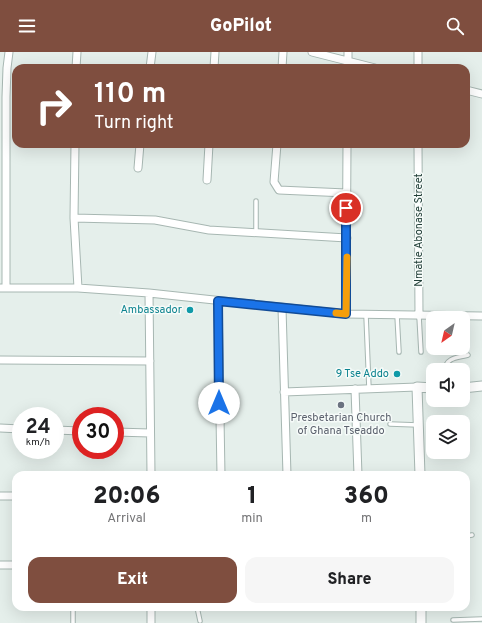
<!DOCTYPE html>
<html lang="en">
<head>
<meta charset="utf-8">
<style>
  body { margin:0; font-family:Overpass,sans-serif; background:#f6f6f6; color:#202124; height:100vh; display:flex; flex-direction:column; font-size:15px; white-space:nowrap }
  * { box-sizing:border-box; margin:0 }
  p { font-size:13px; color:#757577 }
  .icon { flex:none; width:22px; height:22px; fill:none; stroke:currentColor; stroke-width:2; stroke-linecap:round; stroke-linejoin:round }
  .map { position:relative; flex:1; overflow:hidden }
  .drawer { position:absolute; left:12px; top:419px; width:458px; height:140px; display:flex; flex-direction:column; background:#fff; border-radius:12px; box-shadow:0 4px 16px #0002 }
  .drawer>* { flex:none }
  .top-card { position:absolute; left:12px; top:12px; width:458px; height:84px; border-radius:12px; box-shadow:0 4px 16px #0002; background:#7f4e3f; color:#fff; overflow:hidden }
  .needle { width:26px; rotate:214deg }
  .tools { position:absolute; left:426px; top:259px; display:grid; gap:8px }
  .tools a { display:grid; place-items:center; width:44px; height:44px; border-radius:8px; background:#fff; box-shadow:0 4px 16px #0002; font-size:20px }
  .speed { position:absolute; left:12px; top:355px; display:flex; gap:8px; font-size:20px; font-weight:700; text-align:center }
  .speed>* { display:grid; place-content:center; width:52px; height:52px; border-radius:50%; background:#fff; box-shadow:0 4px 16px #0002; line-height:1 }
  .speed small { font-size:10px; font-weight:400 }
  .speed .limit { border:6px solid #d22; background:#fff; color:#111 }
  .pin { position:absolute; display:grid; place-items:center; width:34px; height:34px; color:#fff; margin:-17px; border:2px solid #fff; border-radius:50%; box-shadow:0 1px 4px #0007 }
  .me { position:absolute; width:44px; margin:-22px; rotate:0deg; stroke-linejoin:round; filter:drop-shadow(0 0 3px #0008) }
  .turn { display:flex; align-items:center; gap:14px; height:84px; padding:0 16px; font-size:18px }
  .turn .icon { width:52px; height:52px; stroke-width:2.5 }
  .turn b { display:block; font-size:28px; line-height:34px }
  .eta { display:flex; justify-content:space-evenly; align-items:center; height:68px; text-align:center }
  .eta b { font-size:24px; font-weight:800; line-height:28px }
  .primary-button { display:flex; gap:8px; margin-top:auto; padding:8px 16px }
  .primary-button a { flex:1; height:46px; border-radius:12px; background:#7f4e3f; color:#fff; font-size:16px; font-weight:800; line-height:46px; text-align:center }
  .primary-button a+a { background:#f6f6f6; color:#202124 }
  header { display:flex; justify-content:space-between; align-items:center; height:52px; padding:0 16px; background:#7f4e3f; color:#fff; font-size:18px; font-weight:800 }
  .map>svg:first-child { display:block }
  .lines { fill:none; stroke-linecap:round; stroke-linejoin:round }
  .service-casing { stroke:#a7b7b2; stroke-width:5.5 }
  .minor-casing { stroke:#a7b7b2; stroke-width:9 }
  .tertiary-casing { stroke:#a7b7b2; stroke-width:11 }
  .service { stroke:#fff; stroke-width:3.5 }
  .minor { stroke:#fff; stroke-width:7 }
  .tertiary { stroke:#fff; stroke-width:9 }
  .route-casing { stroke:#114b97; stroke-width:10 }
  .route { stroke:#1a73e8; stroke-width:7 }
  .slow { stroke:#f59e0b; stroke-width:7 }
  .culture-dot { fill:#0f9aa8; stroke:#f6fbf9; stroke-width:1.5 }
  .worship-dot { fill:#6b7280; stroke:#f6fbf9; stroke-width:1.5 }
  .labels { text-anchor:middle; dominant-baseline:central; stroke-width:3; stroke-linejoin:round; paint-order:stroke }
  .street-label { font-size:11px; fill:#24413a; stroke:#f6fbf9 }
  .culture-label { font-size:11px; fill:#0d838f; stroke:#f6fbf9; text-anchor:end }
  .worship-label { font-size:11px; fill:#5b616d; stroke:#f6fbf9 }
</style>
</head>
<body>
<header><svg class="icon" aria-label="menu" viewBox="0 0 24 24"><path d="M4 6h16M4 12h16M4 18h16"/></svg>GoPilot<svg class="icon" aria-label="search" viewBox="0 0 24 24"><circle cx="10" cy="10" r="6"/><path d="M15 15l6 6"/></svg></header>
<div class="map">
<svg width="482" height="571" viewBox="0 0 482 571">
  <rect width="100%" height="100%" fill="#e5efeb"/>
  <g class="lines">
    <defs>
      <path id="service" d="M256,149V181
        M366,263L369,337
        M397,263L399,300
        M419,264L421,300
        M445,318C446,305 458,306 468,303
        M390,372L418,373
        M466,484L472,483
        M15,513L16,497
        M197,555L200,569
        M453,568L482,567
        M73,571V555"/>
      <path id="minor" d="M312,0L375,16
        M418,0V16
        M76,16L77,0
        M150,16L152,0
        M214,16L215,0
        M282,16L283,0
        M348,16V0
        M466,38L482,42
        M75,92L74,166L78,236
        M277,92L274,130L279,138L346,141
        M418,92L419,264
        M138,116L140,92
        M207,128L209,92
        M74,166L155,168L209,178L347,186
        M0,236H78L149,241L346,262L482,264
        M6,236V45L7,16L9,0
        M149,241L151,423
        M218,249L221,423
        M282,256L287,423
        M346,262L347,92
        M0,308L150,309
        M355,337L358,423
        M284,340L417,335
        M0,376L21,377
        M55,378L81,379
        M115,380L150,381
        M0,444H16
        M0,513H16
        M151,555V571"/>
      <path id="tertiary" d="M463,336L482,334
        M420,423L417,335L433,336
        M421,571V555"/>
    </defs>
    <use href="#service" class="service-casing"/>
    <use href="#minor" class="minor-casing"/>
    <use href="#tertiary" class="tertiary-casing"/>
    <use href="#service" class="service"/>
    <use href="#minor" class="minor"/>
    <use href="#tertiary" class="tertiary"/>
  </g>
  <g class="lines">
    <defs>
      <path id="route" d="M219,351L218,249L346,262V156"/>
    </defs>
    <use href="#route" class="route-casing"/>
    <use href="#route" class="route"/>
    <path class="slow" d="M336,261L346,262L347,205"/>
  </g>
  <g class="culture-dot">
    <circle cx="190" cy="258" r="4"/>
    <circle cx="397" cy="322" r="4"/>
  </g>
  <circle class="worship-dot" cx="341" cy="353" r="4"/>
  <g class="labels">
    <g class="street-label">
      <text transform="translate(419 178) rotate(-90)">Nmatie Abonase Street</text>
    </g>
    <g class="culture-label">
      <text x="182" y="258">Ambassador</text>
      <text x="389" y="322">9 Tse Addo</text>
    </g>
    <g class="worship-label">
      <text x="341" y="366">Presbetarian Church<tspan x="341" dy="13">of Ghana Tseaddo</tspan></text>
    </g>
  </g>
</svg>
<div class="tools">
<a><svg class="needle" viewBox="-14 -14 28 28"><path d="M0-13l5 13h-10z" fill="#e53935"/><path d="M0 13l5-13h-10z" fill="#757577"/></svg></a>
<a><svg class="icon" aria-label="sound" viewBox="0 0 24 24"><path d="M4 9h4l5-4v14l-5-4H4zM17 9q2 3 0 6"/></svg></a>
<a><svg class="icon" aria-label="layers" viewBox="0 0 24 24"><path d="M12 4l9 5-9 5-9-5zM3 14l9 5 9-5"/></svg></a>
</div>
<div class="speed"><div>24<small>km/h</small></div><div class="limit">30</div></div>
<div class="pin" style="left:346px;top:156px;background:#d93025"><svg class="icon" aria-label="arrive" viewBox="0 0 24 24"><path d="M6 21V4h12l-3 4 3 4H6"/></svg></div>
<svg class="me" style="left:219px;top:351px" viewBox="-20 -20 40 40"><circle r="19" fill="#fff"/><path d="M0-13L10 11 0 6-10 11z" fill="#1a73e8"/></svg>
<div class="top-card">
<div class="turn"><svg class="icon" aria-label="right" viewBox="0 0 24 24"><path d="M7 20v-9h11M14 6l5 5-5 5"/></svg><div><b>110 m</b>Turn right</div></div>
</div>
<section class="drawer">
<div class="eta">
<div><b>20:06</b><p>Arrival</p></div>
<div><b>1</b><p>min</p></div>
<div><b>360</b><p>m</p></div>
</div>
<div class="primary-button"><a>Exit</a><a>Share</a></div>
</section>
</div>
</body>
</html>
